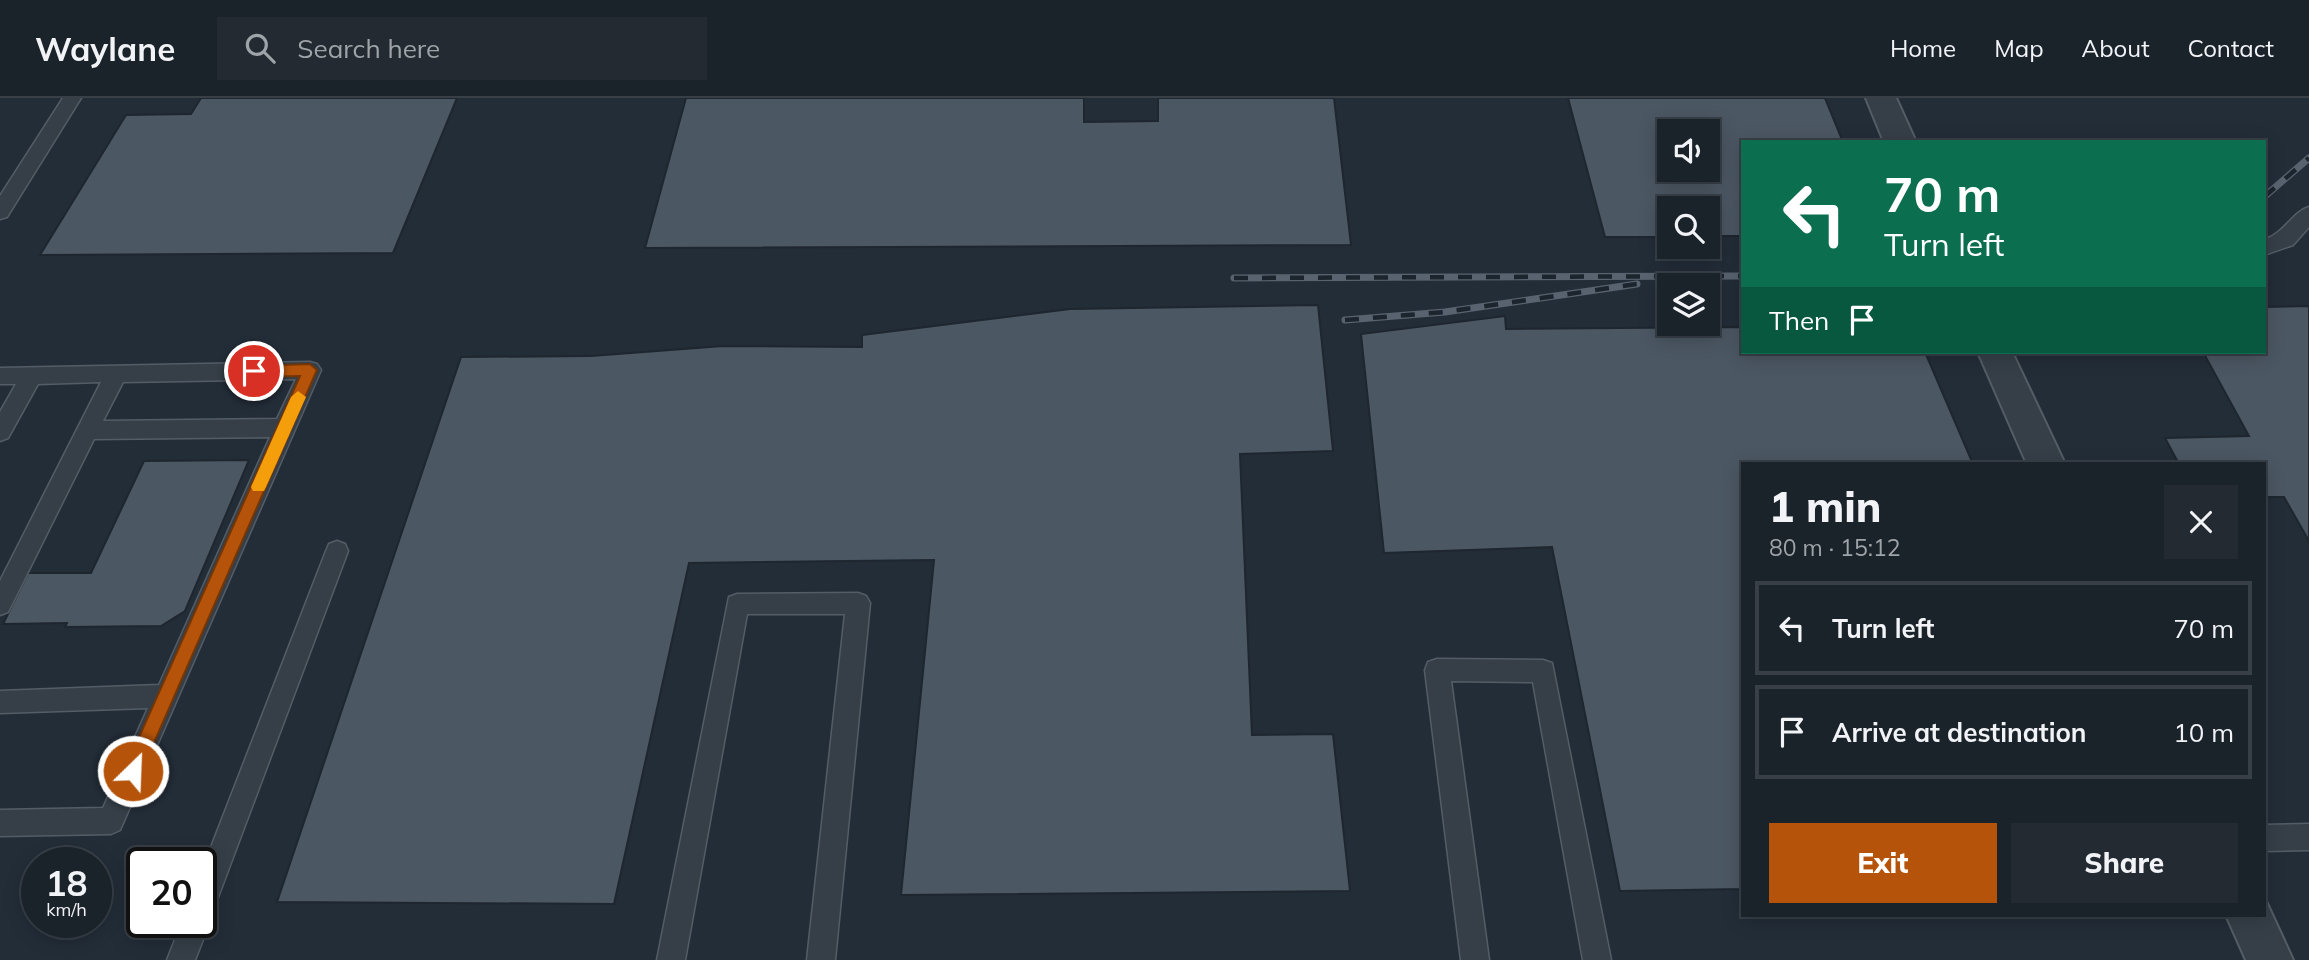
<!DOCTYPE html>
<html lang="en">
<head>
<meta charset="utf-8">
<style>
  body { margin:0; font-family:Mulish,sans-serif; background:#232a32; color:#f1f3f6; height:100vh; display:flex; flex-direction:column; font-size:26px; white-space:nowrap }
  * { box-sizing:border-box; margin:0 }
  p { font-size:23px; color:#9fa4a8 }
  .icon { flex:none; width:38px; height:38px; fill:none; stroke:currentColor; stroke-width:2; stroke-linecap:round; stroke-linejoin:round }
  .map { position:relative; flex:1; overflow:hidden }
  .panel { position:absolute; left:1741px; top:364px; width:525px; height:455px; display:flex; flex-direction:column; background:#1a222a; border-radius:0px; box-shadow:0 4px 18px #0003,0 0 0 2px #383f47 }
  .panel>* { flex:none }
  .banner { position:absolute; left:1741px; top:42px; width:525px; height:214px; border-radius:0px; box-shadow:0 4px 18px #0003,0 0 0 2px #383f47; background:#0b6e4f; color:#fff; overflow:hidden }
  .fabs { position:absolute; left:1657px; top:21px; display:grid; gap:14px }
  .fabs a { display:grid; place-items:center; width:63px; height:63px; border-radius:0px; background:#1a222a; box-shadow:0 4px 18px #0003,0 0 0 2px #383f47; font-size:35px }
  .speed { position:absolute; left:21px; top:749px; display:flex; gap:14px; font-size:35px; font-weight:700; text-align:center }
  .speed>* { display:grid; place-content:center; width:91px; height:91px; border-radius:50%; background:#1a222a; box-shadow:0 4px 18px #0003,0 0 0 2px #383f47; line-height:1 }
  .speed small { font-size:18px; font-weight:400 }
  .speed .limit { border:4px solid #111; border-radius:10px; background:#fff; color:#111 }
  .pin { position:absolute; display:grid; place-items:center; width:60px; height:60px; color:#fff; margin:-30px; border:4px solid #fff; border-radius:50%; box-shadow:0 2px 7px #0007 }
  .me { position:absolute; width:77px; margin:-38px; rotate:24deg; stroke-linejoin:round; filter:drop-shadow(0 0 5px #0008) }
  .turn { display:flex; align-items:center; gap:24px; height:147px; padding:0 28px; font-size:32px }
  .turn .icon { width:91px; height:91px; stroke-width:2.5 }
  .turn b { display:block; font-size:49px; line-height:60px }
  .then { display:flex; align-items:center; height:66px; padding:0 28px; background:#0003; gap:14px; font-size:26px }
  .round { display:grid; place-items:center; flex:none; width:74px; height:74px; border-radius:0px; background:#232a32 }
  .head { display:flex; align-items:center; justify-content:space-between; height:119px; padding:0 28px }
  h1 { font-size:42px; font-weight:800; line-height:52px }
  .button { display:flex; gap:14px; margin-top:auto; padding:14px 28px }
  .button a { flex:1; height:80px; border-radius:0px; background:#b45309; color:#fff; font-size:28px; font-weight:800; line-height:80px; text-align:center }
  .button a+a { background:#232a32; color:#f1f3f6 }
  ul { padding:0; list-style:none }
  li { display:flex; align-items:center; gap:21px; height:94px; margin:0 14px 10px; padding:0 14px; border:4px solid #383f47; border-radius:0px }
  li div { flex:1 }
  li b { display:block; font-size:26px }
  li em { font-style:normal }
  header { display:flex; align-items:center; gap:42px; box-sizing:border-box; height:98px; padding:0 35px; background:#1a222a; border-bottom:2px solid #383f47 }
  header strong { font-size:33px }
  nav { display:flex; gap:38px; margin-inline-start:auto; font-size:24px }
  .search { width:490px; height:63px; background:#232a32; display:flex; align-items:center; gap:18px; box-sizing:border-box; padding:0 24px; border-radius:0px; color:#9fa4a8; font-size:26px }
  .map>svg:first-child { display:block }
  .building { fill:#4b5763; stroke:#1e262f; stroke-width:2; fill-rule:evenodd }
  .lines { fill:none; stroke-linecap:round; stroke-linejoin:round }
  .lane-casing { stroke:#545d66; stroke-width:3 }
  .street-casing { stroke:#545d66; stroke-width:4 }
  .lane { fill:#363f48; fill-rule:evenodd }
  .street { fill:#363f48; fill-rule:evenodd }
  .rail-casing { stroke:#59636f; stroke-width:7 }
  .rail { stroke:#1c242d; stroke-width:4.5; stroke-dasharray:14; stroke-linecap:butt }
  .route { fill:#b45309; stroke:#753606; stroke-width:2 }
  .slow { fill:#f59e0b }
</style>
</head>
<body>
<header>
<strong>Waylane</strong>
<div class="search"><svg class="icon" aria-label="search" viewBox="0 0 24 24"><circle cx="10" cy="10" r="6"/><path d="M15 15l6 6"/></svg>Search here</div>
<nav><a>Home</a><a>Map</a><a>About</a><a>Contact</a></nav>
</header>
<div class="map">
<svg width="2309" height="862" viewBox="0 0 2309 862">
  <rect width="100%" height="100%" fill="#232d38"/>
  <path class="building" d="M201,0H457L393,155L40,157L126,17L191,16Z
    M686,0H1084V24L1158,23V0H1334L1351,147L645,150Z
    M1568,0H1825L1843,44H1743V138H1708V110H1670V139H1605ZM1670,33H1708V72H1670Z
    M1318,207L1333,353L1240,356L1252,637L1333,636L1350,793L901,797L934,462L689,465L614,806L277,804L461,259L591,258L723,248L862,249V237L1070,211Z
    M2309,208V443L2284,399H2264V366H2179L2165,340L2249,338L2203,254H2264V209Z
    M1505,218L1506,231L1743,229V254H1925L1973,366H1743V791L1620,793L1552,449L1384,455L1361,236Z
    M249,362L185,513L161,528L65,529L67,525L3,526L28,475H91L144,363Z"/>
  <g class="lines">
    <defs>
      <path id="lane" d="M63,0H81L7,119L0,121V98Z
        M2309,109V129L2293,147L2264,157V142C2286,134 2292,114 2309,109Z
        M310,264L317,266L321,272L120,732L111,736L0,738V712L103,710L148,610L0,615V593L159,587L270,339L94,341L8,514L0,517V483L101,284L38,286L8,340L0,343V314L16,286H0V270ZM296,281L277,321L103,323L123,284Z
        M337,443L345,446L348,453L214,810L208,821L210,824L195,862H167L182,824H201V775L326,453L329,446Z
        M858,495L866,498L870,505L835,862H807L845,516H747L685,862H657L729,499L737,496Z
        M1437,561L1543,562L1552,565L1611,862H1583L1533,584L1451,583L1489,862H1461L1425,572L1428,564Z
        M2309,726V752L2264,753V727Z"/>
      <path id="street" d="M1866,0H1896L1916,44H1884Z
        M1978,254H2012L2065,366H2027Z
        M2265,801L2293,862H2246L2226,817H2264Z"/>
    </defs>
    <use href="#lane" class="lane-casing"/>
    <use href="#street" class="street-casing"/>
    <use href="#lane" class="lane"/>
    <use href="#street" class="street"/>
    <defs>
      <path id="rail" d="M2264,99L2309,60
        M1234,180L1743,178
        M1345,222L1445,214L1637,186"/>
    </defs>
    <use href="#rail" class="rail-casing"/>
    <use href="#rail" class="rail"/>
  </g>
  <path class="route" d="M310,266L317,272L139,679L133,681L127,679L124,673L300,278L254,279L247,273L254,268Z"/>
  <path class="slow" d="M298,293L306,299L266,389L264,393H253L251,389L291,299Z"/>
</svg>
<div class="fabs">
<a><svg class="icon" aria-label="sound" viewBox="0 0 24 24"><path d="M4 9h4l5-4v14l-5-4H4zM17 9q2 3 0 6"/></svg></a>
<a><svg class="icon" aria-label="search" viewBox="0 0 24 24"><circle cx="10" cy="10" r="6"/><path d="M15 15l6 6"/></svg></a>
<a><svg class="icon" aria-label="layers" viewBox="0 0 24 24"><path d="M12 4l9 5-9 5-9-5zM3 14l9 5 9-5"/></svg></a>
</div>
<div class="speed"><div>18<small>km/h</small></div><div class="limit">20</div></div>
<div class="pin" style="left:254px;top:273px;background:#d93025"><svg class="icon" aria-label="arrive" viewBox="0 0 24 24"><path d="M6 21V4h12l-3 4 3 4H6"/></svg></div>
<svg class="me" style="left:133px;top:673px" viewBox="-20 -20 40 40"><circle r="17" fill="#b45309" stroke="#fff" stroke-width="3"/><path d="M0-11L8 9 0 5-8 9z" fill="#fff"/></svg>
<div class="banner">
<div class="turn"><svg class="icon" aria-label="left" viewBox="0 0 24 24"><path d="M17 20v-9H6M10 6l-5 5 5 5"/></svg><div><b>70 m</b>Turn left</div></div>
<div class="then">Then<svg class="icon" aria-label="arrive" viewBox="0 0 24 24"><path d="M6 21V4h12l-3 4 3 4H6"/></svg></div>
</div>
<section class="panel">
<div class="head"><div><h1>1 min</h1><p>80 m · 15:12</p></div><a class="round"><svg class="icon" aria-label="close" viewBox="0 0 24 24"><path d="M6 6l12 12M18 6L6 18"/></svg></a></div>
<ul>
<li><svg class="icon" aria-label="left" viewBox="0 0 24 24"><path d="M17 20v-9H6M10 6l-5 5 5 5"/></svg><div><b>Turn left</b></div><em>70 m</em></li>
<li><svg class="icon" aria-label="arrive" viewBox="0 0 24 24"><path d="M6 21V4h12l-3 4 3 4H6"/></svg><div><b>Arrive at destination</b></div><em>10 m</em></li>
</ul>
<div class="button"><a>Exit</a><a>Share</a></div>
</section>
</div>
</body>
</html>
